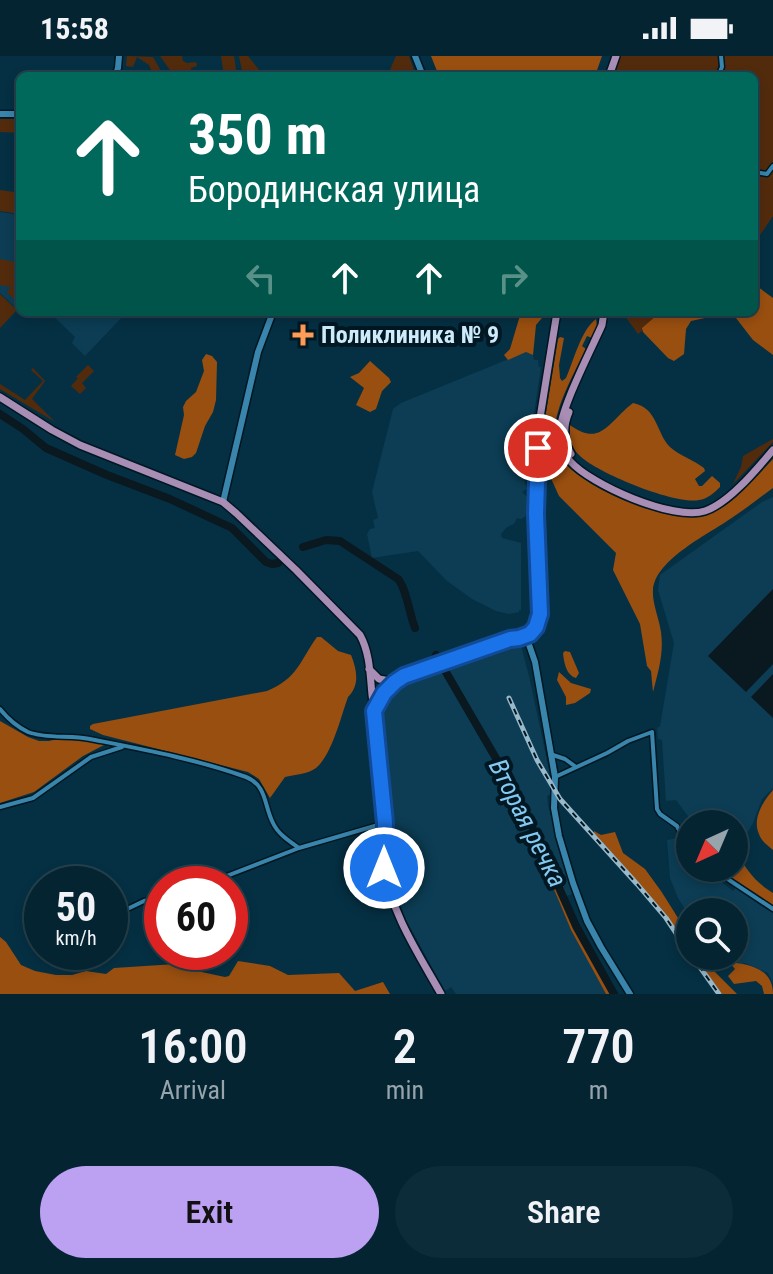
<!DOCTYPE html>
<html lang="en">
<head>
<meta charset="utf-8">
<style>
  body { margin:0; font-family:"Roboto Condensed",sans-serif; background:#0d2c3a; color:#f1f3f6; height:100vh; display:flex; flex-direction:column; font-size:30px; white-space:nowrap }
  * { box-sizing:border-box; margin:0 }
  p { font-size:26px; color:#97a4ac }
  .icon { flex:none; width:44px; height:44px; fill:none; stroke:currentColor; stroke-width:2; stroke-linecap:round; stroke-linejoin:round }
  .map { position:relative; height:938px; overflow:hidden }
  .side { display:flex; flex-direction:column; background:#042432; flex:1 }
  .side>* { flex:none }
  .guide { position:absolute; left:16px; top:16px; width:742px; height:244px; border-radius:12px; box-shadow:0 4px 12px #0003,0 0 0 2px #25414d; background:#00695c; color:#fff; overflow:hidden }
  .needle { width:52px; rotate:224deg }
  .fabs { position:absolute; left:676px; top:754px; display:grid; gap:16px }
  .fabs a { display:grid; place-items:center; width:72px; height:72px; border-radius:50%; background:#042432; box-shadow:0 4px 12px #0003,0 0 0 2px #25414d; font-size:40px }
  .speed { position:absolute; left:24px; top:810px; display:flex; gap:16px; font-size:40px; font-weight:700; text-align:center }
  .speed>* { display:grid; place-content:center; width:104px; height:104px; border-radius:50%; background:#042432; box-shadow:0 4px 12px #0003,0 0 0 2px #25414d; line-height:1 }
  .speed small { font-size:20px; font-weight:400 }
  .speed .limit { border:12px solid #d22; background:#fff; color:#111 }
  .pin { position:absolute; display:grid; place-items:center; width:68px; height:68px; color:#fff; margin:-34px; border:4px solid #fff; border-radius:50%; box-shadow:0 2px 8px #0007 }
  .me { position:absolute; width:88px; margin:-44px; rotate:0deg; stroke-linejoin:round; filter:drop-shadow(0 0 6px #0008) }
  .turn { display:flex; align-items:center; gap:28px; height:168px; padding:0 40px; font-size:36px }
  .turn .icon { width:104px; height:104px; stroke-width:2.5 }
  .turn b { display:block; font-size:56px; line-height:68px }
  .lanes { display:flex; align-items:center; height:76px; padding:0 40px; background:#0003; justify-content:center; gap:40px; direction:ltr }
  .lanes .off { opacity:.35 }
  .eta { display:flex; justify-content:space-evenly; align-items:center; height:136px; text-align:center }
  .eta b { font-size:48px; font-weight:600; line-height:56px }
  .action { display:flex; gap:16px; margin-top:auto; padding:16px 40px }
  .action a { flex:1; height:92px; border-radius:48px; background:#bca0f2; color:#111; font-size:32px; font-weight:600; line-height:92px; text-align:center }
  .action a+a { background:#0d2c3a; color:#f1f3f6 }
  .status { display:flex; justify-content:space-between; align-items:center; height:56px; padding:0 40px; background:#042432; direction:ltr }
  .status svg { height:22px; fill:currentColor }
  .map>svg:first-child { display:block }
  .built { fill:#0c3d54 }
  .green { fill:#522b0d }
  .forest { fill:#994f10 }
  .water { fill:#0a181f }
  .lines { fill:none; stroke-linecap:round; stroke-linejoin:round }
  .river { stroke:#0a181f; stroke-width:8 }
  .minor-casing { stroke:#011722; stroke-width:7 }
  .secondary-casing { stroke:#011722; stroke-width:9 }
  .primary-casing { stroke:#011722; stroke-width:10 }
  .minor { stroke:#3985ac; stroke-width:4 }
  .secondary { stroke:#3985ac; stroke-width:6 }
  .primary { stroke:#a88db5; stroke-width:7 }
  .rail-casing { stroke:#98b9ca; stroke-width:5 }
  .rail { stroke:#011722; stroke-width:2; stroke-dasharray:6; stroke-linecap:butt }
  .route-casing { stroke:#114b97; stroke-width:20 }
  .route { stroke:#1a73e8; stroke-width:14 }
  .poi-dot { fill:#fe9c57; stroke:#011722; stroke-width:3 }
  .labels { text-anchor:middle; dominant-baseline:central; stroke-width:8; stroke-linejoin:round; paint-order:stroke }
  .poi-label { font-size:24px; font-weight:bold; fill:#ceebfc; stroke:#011722; text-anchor:start }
  .water-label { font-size:26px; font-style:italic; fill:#83c9f1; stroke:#011722 }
</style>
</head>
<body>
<div class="status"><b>15:58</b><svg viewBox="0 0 49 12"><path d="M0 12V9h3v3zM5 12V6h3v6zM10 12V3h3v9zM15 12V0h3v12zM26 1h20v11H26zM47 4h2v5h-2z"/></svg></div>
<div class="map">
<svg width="773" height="938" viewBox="0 0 773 938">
  <rect width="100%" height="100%" fill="#053043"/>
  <path class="built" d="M0,156L20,159V250L17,253L0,237Z
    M49,256H127L85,300L72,287L75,281Z
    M526,296L533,299L534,304H538L539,311H541L533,365L530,393L514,394L527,433L522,436L528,442L530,450L525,461L521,463L517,462L514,468L507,471L501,478L502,482L521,487V554H519V556L509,558L496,555L472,543L447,525L418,495L372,502L367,478L370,473L375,472L373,464L378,462L372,436L393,353L401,347Z
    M773,441V732L762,743L753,767L742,786L734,785V768H694L676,744L666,745L662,684L658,683L657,672L660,670L674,587L658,534L660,519L762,446Z
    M520,586L529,620L549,714L552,738L547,740L548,749L572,838L558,843L571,874L606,938H456L451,931L445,935L404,860L389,808V771L381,658L384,648L399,630L433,613Z
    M678,782L682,798L690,808V812H704L733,835L736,831L761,850L773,857V927L768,917L745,907L740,908L726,900H734V856H690V860L685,853L678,842L670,822L667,784Z"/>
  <path class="green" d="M127,0L153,1L161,15L158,17L152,16L149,9L137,1L133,11L126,10Z
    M160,0H182L183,5L187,7L196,6L197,10L191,12L192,20H174Z
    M221,0H234L237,20H224Z
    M239,0H248L264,20H243Z
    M396,0H409L416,20H393L389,16Z
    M615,0H773V160L754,188V20H609Z
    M0,63H20V77L0,76Z
    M0,134L14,136L15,139L20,140V158L0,155Z
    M0,203L20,207V233H17L20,236V243L17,246L7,236L11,231L0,229Z
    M0,238L17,254L0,272Z
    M622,256H666L638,278Z
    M88,309L94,315L82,327L86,332L80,338L71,330L78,322L76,321Z
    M33,312L45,325L32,343L55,366L0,333V328L25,344L43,325L31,314Z
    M773,383V386L733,428L741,411L743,400Z"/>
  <path class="forest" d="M431,0H602L595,20H439Z
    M754,228L773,242V299L753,284L736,262L728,257L691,265L686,273L684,298L674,305L668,302L643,276L642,272L656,260L676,261L689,256H754Z
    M521,256H547L536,269L533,299L526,296L508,304L504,299L510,293Z
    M596,263L597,270L592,282L587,280L582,290L586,293C575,316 553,353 555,379C556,390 559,400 566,408C587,433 675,471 707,459C733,449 754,423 773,403V432C760,441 747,452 733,461C711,477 655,503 653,534C652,547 659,562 661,576C664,598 658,616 653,636L651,615L647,610L640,568L613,514L616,497L559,440L543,405L541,394L544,369L558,283L560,281L564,282L559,309L560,322L562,325L566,322C574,304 581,274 596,263Z
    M206,298L212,300L217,306L216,344L213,356L205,370L196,397L192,401L184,403L175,399L184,359L183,351L186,345L196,336L204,315L202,304Z
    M370,305L389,322L391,326L382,335L376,353L370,356L356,349L364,332L350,321L359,317Z
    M633,347C658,352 656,377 670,391C678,399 694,404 704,412L705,415L695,423L699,430H702L712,420L720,427V431C714,437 707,443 699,444C675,449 594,416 578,398C570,390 569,379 570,369C601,392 609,365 633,347Z
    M317,581H321L338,595L351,599C357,614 360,629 348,641C341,660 332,699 316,712C308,718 294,719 285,721L270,742L259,723L248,716L103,679L90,673V670L93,668L267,635C298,622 299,606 317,581Z
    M565,595L570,596L579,617L576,622C566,619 564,606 563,597Z
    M559,616L571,627L591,633L590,637L575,647L566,649V641L557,624Z
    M0,665L28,681L39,685H49L69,680L103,687L104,689L83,700L34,736L0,747Z
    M773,734V794C768,790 761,785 759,778C752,763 763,745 773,734Z
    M522,757H524L573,870L611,938H606L571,874Z
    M594,775L601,779L615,776L623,797L645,813L661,835L690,881V894C661,852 628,814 594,777Z
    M734,796C749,814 751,823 773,837V850L716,812H734Z
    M0,881L6,886L21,909L35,915L56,919H72L86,915L106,918L114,912L176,908L178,911L225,921L229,920L238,905L270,910L288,919L339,917L355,935L383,926L390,938H0Z
    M694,900H703L712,913L737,938H722Z
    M729,906C748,908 773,912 773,938H764L762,930L756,925L734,928L728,920L735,913Z"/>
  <path class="water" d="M773,533V608L746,636L708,600Z
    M773,618V662L751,641Z"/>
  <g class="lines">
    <path class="river" d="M0,358L23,373L46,392L107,419L170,443L232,472L266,506L272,508L278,507
      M303,491L326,484L340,485L398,523C407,534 409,557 415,572
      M436,599L508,723L533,773L576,870L614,938"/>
    <defs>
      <path id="minor" d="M718,20L722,11L721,0
        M754,116L767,118L773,110
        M0,653C8,663 16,670 28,676C46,683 70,679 90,683C141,693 196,703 246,721C267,729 264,750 273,767C278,778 289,785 299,792
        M550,698L565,703L576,711
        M555,721L607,697L628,685L652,676L657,753L660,758L677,770L690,796
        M0,751L33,742L91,701L122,691
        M711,812L773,853
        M206,828L299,792L385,767
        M110,853L121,856L144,845L162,841"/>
      <path id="secondary" d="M415,0L423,20
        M115,20L118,12L119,0
        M0,58H20
        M223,446L258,296L273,256
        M525,577L535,606L555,721L554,752L559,780L573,827L587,865L601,891L630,938"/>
      <path id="primary" d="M609,20L616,0
        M604,256L602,269C592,292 559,355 560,377C560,387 563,397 570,405C591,429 673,465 705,455C729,447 756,414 773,394
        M0,341L52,374L80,389L223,446L236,457L296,514L360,579C370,597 370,619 372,639C378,681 384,725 385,767C385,781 382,796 384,810C391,857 418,897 441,938
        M569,356C563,370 563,384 571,398
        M369,613L379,623L395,626
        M375,654C380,638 390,629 404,620L510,583L529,574L537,557L533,478L535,393L557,256"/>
    </defs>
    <use href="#minor" class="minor-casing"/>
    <use href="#secondary" class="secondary-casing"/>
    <use href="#primary" class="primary-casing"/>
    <use href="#minor" class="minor"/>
    <use href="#secondary" class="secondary"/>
    <use href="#primary" class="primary"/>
    <defs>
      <path id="rail" d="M509,642L537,704L560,743L637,828L666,862L690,898
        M692,900L719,938"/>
    </defs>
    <use href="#rail" class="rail-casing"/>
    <use href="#rail" class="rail"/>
  </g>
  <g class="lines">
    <defs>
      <path id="route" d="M384,812L385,767L374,655L384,637L395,626L404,620L510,583L519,582L530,578L536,571L540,558L536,458L538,392"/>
    </defs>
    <use href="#route" class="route-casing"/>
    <use href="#route" class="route"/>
  </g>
  <path class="poi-dot" d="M299 267h8v8h8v8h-8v8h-8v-8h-8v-8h8z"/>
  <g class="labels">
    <g class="poi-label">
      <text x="321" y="279">Поликлиника № 9</text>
    </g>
    <g class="water-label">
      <text transform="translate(528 767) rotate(63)">Вторая речка</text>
    </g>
  </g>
</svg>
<div class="fabs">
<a><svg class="needle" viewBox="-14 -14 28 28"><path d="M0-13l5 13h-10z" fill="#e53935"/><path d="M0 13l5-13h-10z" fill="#97a4ac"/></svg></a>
<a><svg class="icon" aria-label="search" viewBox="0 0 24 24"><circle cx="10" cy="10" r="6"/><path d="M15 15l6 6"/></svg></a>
</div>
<div class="speed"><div>50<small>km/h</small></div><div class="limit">60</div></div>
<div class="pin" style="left:538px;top:392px;background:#d93025"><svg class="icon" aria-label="arrive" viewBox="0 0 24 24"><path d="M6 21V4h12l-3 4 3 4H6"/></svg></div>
<svg class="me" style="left:384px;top:812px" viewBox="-20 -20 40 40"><circle r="17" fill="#1a73e8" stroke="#fff" stroke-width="3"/><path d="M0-11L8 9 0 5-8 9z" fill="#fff"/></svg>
<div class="guide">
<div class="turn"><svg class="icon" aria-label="ahead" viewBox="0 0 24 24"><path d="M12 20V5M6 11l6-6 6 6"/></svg><div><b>350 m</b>Бородинская улица</div></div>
<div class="lanes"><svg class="icon off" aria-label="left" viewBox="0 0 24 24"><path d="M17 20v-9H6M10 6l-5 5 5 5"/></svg><svg class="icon" aria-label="ahead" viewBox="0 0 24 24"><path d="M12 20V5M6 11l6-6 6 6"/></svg><svg class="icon" aria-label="ahead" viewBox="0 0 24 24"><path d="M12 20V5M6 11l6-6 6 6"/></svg><svg class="icon off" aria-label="right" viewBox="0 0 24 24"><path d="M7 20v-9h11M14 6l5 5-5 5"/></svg></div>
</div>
</div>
<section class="side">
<div class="eta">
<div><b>16:00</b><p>Arrival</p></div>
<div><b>2</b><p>min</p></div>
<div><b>770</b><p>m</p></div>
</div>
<div class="action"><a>Exit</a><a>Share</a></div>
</section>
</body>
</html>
